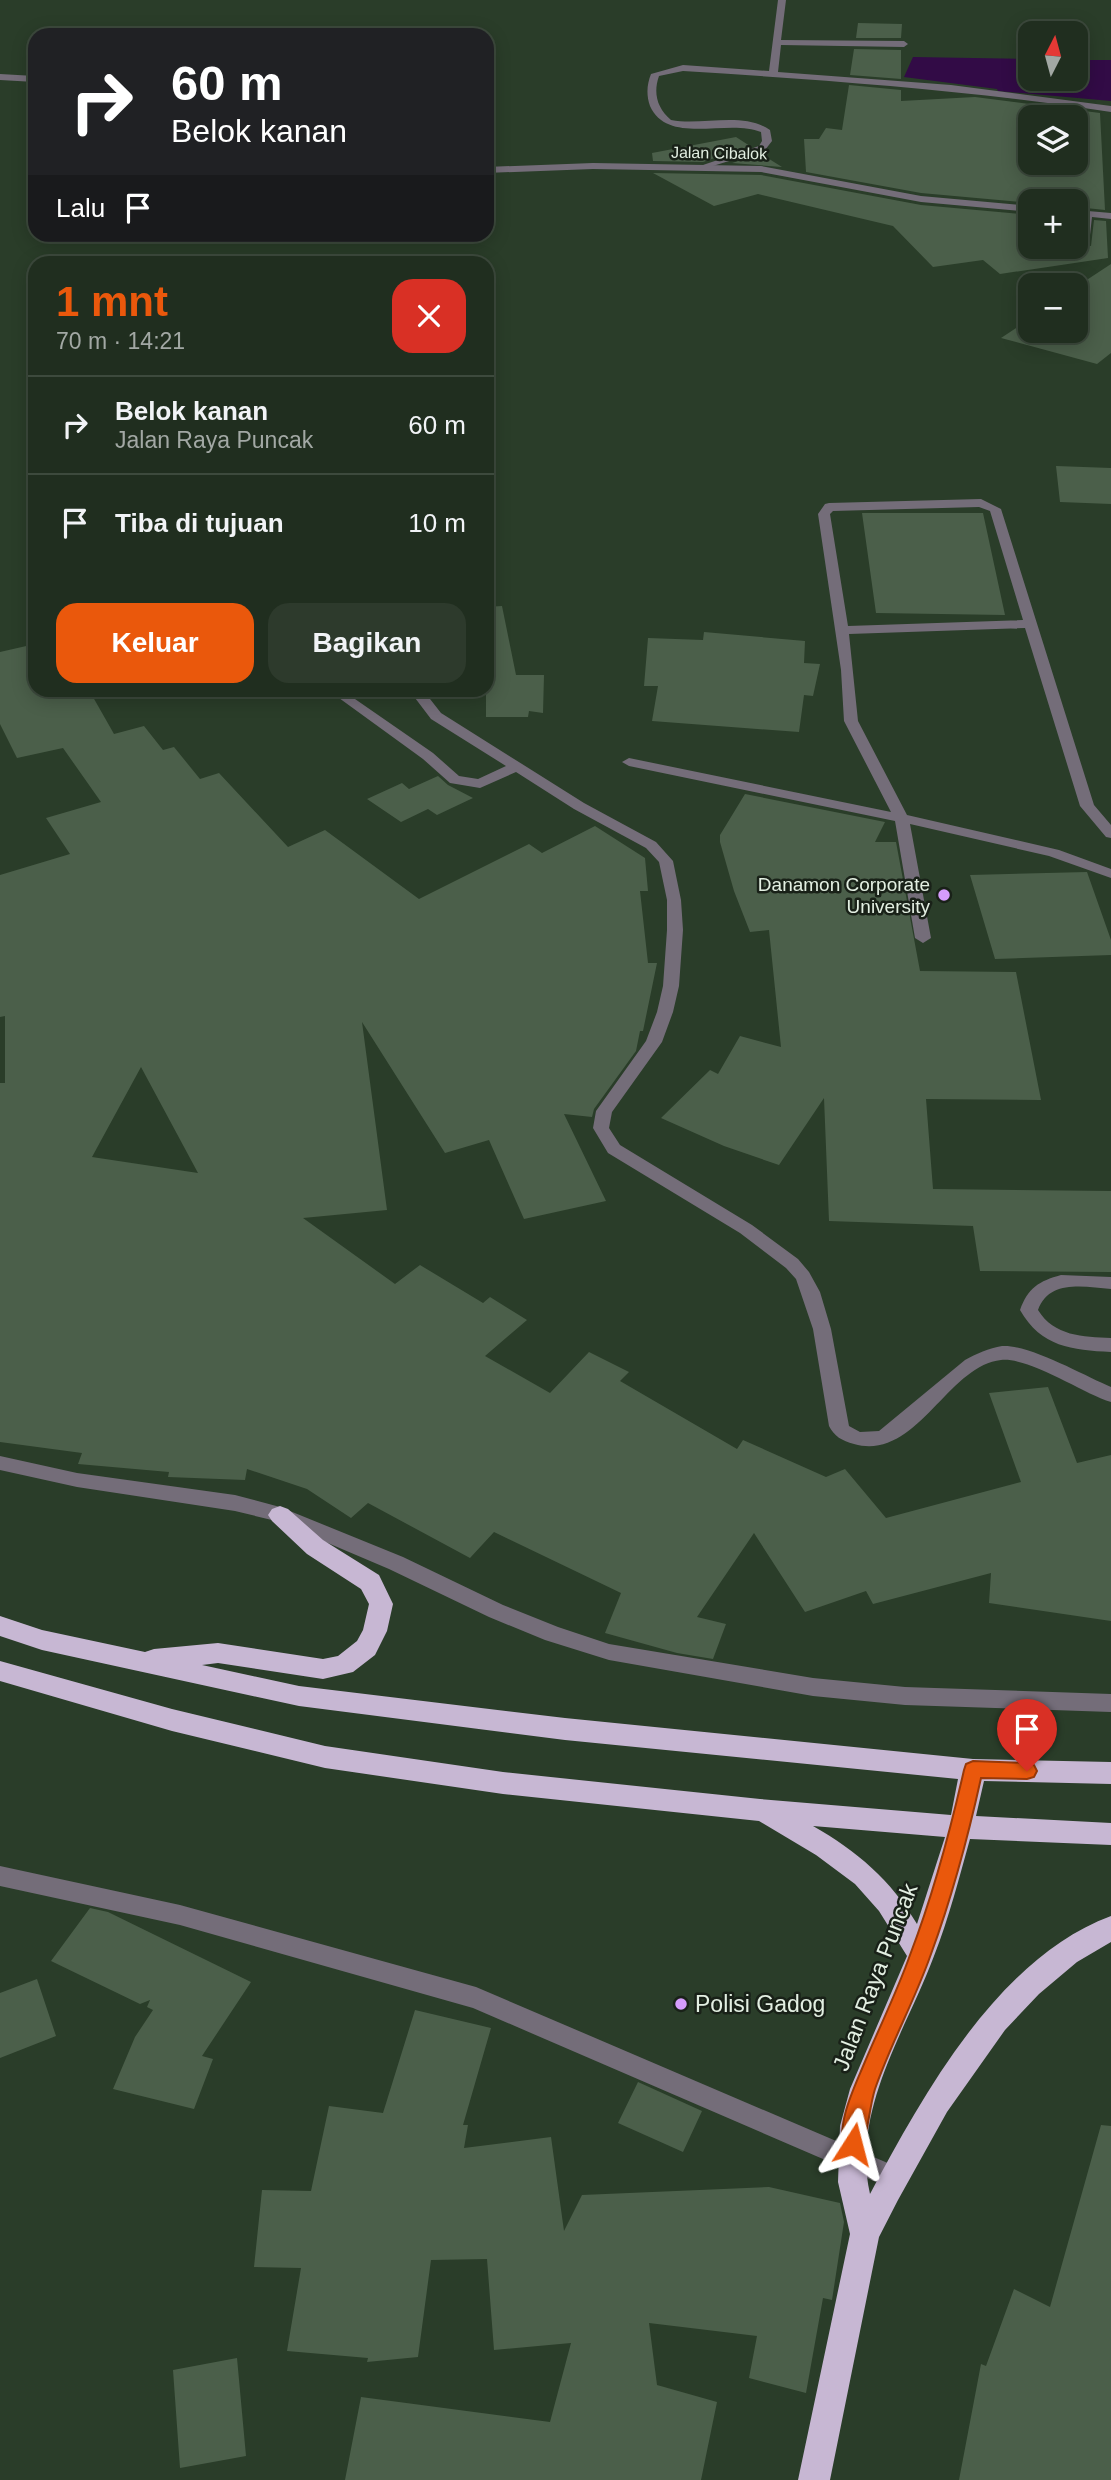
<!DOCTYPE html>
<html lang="id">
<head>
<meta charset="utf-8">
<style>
  body { margin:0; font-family:Helvetica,sans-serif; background:#2d3a2c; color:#f1f3f6; height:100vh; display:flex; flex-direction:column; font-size:26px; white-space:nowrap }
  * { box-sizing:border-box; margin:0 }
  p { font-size:23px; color:#a2a8a4 }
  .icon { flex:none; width:38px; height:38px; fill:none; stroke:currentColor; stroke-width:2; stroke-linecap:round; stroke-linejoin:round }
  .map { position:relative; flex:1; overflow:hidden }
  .panel { position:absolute; left:28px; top:256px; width:466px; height:441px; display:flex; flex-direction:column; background:#202e1f; border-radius:21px; box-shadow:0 4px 18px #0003,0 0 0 2px #3d4a3d }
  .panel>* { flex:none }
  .guide { position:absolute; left:28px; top:28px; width:466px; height:214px; border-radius:21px; box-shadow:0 4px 18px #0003,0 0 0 2px #3d4a3d; background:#202124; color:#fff; overflow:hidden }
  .needle { width:46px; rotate:6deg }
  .buttons { position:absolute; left:1018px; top:21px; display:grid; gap:14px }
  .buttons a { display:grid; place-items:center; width:70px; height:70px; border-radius:14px; background:#202e1f; box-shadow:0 4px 18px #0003,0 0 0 2px #3d4a3d; font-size:35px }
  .pin { position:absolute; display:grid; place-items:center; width:60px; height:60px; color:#fff; margin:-72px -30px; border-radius:50% 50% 50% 0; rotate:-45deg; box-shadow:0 0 7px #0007 }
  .pin .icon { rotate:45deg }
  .me { position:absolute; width:77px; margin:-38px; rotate:9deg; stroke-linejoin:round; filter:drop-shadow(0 0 5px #0008) }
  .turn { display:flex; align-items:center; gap:24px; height:147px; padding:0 28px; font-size:32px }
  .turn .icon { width:91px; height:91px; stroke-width:2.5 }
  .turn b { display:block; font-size:49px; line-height:60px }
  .then { display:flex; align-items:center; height:66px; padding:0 28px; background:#0003; gap:14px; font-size:26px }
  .round { display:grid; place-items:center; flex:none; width:74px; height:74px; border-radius:21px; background:#2d3a2c }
  .head { display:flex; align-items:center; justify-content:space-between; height:119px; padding:0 28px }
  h1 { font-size:42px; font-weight:600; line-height:52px; color:#ea580c }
  .action { display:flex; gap:14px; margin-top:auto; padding:14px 28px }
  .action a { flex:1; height:80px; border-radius:21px; background:#ea580c; color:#fff; font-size:28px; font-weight:600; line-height:80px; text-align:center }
  .action a+a { background:#2d3a2c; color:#f1f3f6 }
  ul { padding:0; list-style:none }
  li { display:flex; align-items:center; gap:21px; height:98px; padding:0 28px; border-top:2px solid #3d4a3d }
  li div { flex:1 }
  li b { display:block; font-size:26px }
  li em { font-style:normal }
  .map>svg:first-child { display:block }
  .water { fill:#320b46 }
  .building { fill:#4b5f4a; fill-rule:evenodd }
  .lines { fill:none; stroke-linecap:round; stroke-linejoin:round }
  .lane { fill:#746d79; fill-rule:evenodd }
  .street { fill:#746d79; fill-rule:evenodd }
  .highway { fill:#c7b7d3; fill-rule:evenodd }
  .route { fill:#ea580c; stroke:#983908; stroke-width:2 }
  .poi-dot { fill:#d59cfb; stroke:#192118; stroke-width:2.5 }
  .labels { text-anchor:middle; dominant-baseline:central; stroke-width:5; stroke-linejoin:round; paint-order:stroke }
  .far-street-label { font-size:16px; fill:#e3efe2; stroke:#192118 }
  .poi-label { font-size:19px; fill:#e3efe2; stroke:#192118; text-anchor:end }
  .near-street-label { font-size:23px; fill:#e3efe2; stroke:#192118 }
  .near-poi-label { font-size:23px; fill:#e3efe2; stroke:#192118; text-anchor:start }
</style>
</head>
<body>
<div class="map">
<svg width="1111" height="2480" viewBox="0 0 1111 2480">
  <rect width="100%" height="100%" fill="#2a3d29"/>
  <path class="water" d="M913,57L1031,59V79H1076V60H1111V101L998,91L997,89L904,77Z"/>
  <path class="building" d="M858,23L902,24L901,38H856Z
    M854,49L901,50V79L850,75Z
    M849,85L901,90V101L975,97L1100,113L1105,210L1076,207V201L1031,203L921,193L806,172L804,139H819L826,128L842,130ZM1031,117H1076V163H1031Z
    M736,137L750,146L703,162L653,161L652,153Z
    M761,154L782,167L732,163Z
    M653,173L761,175L921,205L1031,215V247H1076V219H1079L1078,244L1091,246L1094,220L1106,221L1108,258L1000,274L983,260L933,267L893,226L758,194L714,206Z
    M1111,264V353L1097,364L1001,338L1031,318V331H1076V287Z
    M1056,466L1111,468V504L1060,502Z
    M862,513H983L1005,615L876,613Z
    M502,606L516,675H544L543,713L529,711L528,717H486V607Z
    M704,632L805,641L804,663L820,664L813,696L804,695L799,732L652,721L658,686H644L648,638L703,640Z
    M35,644V690H89L114,734L144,726L163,750L174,747L200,779L219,773L288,847L325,830L419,899L529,844L542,853L595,826L645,858L648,891H640L648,963H657L643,1031H640L636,1051L594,1109L592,1117L564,1114L606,1201L524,1219L489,1140L445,1153L362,1022L387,1210L303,1218L395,1284L420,1265L483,1303L490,1297L527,1320L485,1356L550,1393L589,1352L629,1372L620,1381L737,1449L743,1440L826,1477L845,1469L886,1518L1021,1482L989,1393L1048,1387L1077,1463L1111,1455V1621L989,1603L991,1573L873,1604L866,1591L805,1612L754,1533L697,1617L726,1624L713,1659L677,1653L605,1633L621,1593L494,1532L470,1558L368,1503L351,1518L307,1489L247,1469L245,1480L168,1477L169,1472L78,1464L82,1453L0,1442V1083H5V1016L0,1017V875L70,854L46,818L101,802L63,748L17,758L0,724V652ZM141,1067L198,1173L92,1157Z
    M438,776L448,785L473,798L437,815L428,809L401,822L367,799L402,783L409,789Z
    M745,794L885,822L875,842H896L920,971L1016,972L1041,1100L926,1099L933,1189L1111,1191V1272L980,1271L973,1226L829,1221L824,1098L779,1165L724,1146L661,1118L710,1070L718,1074L740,1036L781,1047L769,930L750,932L734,891L720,842V835Z
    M1087,872L1111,940V955L995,959L970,875Z
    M90,1908L108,1912L251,1982L202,2056L213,2059L194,2109L113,2089L135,2037L153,2010L147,2007L150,2000L140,2004L51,1961Z
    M37,1979L56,2036L0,2058V1993Z
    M415,2010L491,2028L463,2125H468L464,2148L551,2137L564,2231L582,2195L769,2187L840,2203L844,2222L832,2300L823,2298L806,2393L749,2378L757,2336L649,2323L657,2385L717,2402L701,2480H345L361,2397L550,2422L571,2343L494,2350L487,2259L431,2260L418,2357L367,2362L368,2358L287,2351L301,2268L254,2267L262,2190L311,2191L329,2106L383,2113Z
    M638,2082L702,2111L683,2152L618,2123Z
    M1101,2125L1111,2126V2480H959L981,2364L986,2366L1014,2289L1050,2307Z
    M237,2358L246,2456L180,2468L173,2370Z"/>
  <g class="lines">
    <path class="lane" d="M778,0H786L781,40L904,41L908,44L904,47L781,45L778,72L951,85L1111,106V112C969,90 826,80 683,71L659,76C653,93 657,108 671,120C702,126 743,111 770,130L772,141L765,150L703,169V165L759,146L762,141L761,132C728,118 668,146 650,106C646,95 647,84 651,74L683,65L769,71Z
      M981,499L1001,509L1094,805L1111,825V838L1106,837L1080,806L1025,628L849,634L858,721L907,815L1059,850L1111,869V878L1049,856L910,824L931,938L923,943L915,938L895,821L629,766L622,762L629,758L891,812L844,721L841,670L818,514L825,504L829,503ZM979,507L990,511L1023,620L848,626L830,514L833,511Z
      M1061,1275L1111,1277V1289C1085,1287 1049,1279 1038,1310C1054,1336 1083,1337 1111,1338V1352C1072,1350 1041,1347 1020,1310C1028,1288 1039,1281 1061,1275Z"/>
    <path class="street" d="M0,74L35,76V82L0,80Z
      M593,163L761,166L921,196L1031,206V212L921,202L761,172L593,169L486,173V167Z
      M1076,210L1111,213V219L1092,217L1089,244L1080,242L1082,216H1076Z
      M328,690H342L433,753L459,776L478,779L506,766L431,719L409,690H423L441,713L584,803L656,842L673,861L681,900L683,930L679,986L673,1012L662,1042L612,1112L609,1128L620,1145L752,1225L798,1259L809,1272L820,1292L831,1329L849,1426L860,1432L879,1431L965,1360C976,1354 989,1348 1002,1346C1029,1344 1085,1376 1111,1387V1402C1082,1393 1030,1357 1001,1360C948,1365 916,1462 854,1444C842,1441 834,1436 829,1426L813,1329L796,1279L786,1268L740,1233L608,1153L593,1128L596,1111L646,1041L657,1012L663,986L667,930V900L659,862L646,848L574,809L516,772L480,788L450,783L423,759Z
      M0,1456L77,1473L235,1495L280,1507L403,1557L503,1605L558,1627L609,1644L813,1678L905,1687L1111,1694V1712L905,1705L813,1696L609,1660L545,1640L489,1617L389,1569L276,1521L235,1511L77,1487L0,1470Z
      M0,1866L180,1905L476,1987L904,2170L907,2178L904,2186L895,2190L473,2008L180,1925L0,1886Z"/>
    <path class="highway" d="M280,1506L288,1509L323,1540L379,1575L393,1604L387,1631L375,1655L353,1672L323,1679L218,1663L202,1665L299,1686L565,1718L973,1759L1111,1762V1784L984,1781L976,1816L1111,1823V1845L970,1839C959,1878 949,1918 934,1956C906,2031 851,2110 870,2194C924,2093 998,1958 1111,1916V1942L1077,1962L1039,1994L1005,2030L947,2112L898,2200L879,2237L830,2480H798L850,2234L838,2182L840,2126L850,2089L907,1956L879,1911L855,1884L816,1855L759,1821L503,1794L325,1768L172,1731L0,1681V1661L172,1709L325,1746L503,1772L760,1799L951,1815L958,1779L565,1740L299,1706L42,1650L0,1636V1616L42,1630L145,1652L154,1649L218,1643L323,1659L338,1656L357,1641L363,1630L369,1604L361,1589L307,1554L272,1521L268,1515L272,1509ZM813,1826L945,1837L917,1924C891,1880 857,1851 813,1826Z"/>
  </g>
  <path class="route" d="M973,1761L1027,1763L1034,1765L1037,1771L1034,1777L1027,1779L981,1778C968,1837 952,1897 931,1954C915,2000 891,2043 875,2089C869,2108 868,2134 861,2151L853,2154L845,2151C835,2126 854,2088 864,2064C879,2028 897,1992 910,1955C933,1895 950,1832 964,1770L966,1764Z"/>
  <g class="poi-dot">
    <circle cx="944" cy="895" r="7"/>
    <circle cx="681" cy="2004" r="7"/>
  </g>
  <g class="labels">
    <g class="far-street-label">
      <text transform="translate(719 153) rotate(1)">Jalan Cibalok</text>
    </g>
    <g class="poi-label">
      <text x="930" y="884">Danamon Corporate<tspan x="930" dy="22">University</tspan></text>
    </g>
    <g class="near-street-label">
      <text transform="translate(875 1977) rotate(-69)">Jalan Raya Puncak</text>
    </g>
    <g class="near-poi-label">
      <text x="695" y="2004">Polisi Gadog</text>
    </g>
  </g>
</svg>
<div class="buttons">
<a><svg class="needle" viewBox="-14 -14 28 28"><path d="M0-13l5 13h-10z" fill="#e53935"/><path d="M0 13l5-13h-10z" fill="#a2a8a4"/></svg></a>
<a><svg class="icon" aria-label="layers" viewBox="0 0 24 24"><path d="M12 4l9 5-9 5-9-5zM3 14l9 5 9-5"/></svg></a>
<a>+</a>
<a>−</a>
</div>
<div class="pin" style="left:1027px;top:1771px;background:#d93025"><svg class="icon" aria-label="arrive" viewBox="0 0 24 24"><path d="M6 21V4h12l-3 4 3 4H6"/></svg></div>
<svg class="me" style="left:853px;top:2144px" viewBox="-20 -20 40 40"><path d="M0-17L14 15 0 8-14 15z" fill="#ea580c" stroke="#fff" stroke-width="4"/></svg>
<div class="guide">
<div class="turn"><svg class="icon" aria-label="right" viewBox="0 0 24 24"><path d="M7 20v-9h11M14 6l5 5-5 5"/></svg><div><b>60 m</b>Belok kanan</div></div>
<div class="then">Lalu<svg class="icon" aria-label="arrive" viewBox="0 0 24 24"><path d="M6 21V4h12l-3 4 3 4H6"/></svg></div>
</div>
<section class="panel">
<div class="head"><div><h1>1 mnt</h1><p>70 m · 14:21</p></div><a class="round" style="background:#d93025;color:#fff"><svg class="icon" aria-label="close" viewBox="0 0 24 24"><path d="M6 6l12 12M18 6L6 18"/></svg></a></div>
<ul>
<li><svg class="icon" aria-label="right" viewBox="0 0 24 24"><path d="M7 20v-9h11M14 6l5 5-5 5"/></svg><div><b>Belok kanan</b><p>Jalan Raya Puncak</p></div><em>60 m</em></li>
<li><svg class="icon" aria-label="arrive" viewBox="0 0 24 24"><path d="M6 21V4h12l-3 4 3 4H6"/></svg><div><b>Tiba di tujuan</b></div><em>10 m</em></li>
</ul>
<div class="action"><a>Keluar</a><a>Bagikan</a></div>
</section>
</div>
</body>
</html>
